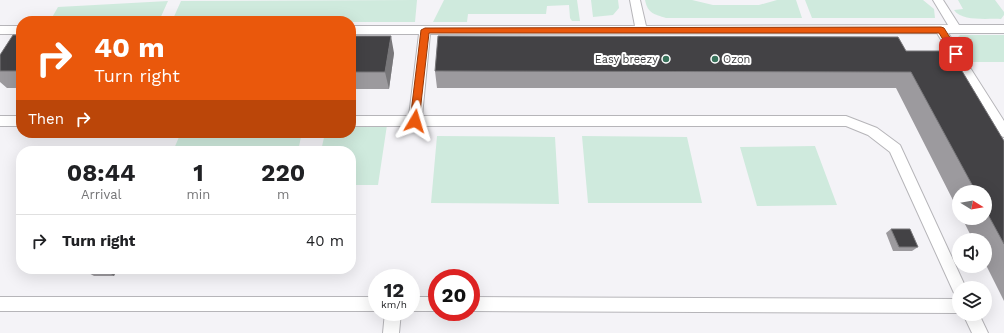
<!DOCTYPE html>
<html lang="en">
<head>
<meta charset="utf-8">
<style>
  body { margin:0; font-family:"Work Sans",sans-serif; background:#f6f6f6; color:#202124; height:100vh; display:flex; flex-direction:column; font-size:15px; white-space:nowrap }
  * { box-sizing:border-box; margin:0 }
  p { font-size:13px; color:#757577 }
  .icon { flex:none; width:22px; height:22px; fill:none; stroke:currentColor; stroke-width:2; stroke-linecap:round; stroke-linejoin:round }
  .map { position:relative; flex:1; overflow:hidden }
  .sheet { position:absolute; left:16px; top:146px; width:340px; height:128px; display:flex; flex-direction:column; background:#fff; border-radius:16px; box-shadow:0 4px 16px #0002 }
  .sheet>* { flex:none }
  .guide { position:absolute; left:16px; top:16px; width:340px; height:122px; border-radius:16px; box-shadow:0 4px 16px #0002; background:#ea580c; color:#fff; overflow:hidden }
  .needle { width:26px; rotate:101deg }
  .tools { position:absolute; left:952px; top:185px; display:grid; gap:8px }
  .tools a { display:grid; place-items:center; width:40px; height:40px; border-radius:50%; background:#fff; box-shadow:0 4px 16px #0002; font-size:20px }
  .speed { position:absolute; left:368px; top:269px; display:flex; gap:8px; font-size:20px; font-weight:700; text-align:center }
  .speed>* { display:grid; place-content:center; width:52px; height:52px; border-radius:50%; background:#fff; box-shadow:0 4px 16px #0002; line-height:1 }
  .speed small { font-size:10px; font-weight:400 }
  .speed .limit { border:6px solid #d22; background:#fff; color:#111 }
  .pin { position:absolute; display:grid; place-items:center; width:34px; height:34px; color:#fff; margin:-17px; border-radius:8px; box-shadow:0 2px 6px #0006 }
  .me { position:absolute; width:44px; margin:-22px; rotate:7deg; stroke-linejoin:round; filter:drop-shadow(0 0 3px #0008) }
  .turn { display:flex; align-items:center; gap:14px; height:84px; padding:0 12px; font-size:18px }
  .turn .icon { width:52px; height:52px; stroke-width:2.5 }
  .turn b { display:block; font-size:28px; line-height:34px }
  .then { display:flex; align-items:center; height:38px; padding:0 12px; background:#0003; gap:8px; font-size:15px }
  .eta { display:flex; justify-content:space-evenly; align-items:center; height:68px; text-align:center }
  .eta b { font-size:24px; font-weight:700; line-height:28px }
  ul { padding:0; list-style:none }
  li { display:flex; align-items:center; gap:12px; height:52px; padding:0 12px; border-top:1px solid #e0e0e0 }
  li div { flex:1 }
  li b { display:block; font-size:15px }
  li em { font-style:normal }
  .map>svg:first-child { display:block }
  .green { fill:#cfeadd }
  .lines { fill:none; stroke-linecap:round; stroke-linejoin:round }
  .service-casing { stroke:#b6b5b9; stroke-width:2 }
  .service { fill:#fff; fill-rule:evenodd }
  .wall { fill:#9c9a9e }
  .shaded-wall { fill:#78777a }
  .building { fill:#434245; stroke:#78777a }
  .route { fill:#ea580c; stroke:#983908 }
  .poi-dot { fill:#39725b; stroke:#fff; stroke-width:1.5 }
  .labels { text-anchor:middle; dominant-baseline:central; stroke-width:4; stroke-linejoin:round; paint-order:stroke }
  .poi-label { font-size:11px; fill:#39393b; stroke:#fff; text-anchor:end }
</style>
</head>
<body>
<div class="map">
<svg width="1004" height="333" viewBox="0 0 1004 333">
  <rect width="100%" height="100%" fill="#f4f3f7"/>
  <path class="green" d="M417,0L415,22H351L348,21L346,17L172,21L181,1Z
    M444,0H577L580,21H572L570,18L569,5L547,6L546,14H468L467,22H433Z
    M591,0H618L619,8L613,15L593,17Z
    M645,0H692L713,5H759L777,0H796L802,18H666C654,14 648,14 645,0Z
    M805,0H923L934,9L935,18H812Z
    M958,0H995L1004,12V15L1001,19C988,18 962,22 954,10L963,9Z
    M168,1L159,21H50L58,7Z
    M960,35H1004V62H969L956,39Z
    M351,125H387L378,185H351V151H321L325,133H351Z
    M437,136L555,137L559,204L431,203Z
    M582,136L687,137L702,203H588Z
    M179,137H301L298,151H173Z
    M815,146L837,205L757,206L740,147Z
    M162,269H248L247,272H161Z"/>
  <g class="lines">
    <defs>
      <path id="service" d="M630,0H640L646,26L948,25L933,0H943L959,25H1004V33H948L1004,121V137L1000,136L937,33L430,34L422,116H846L877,128L900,145L966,288H959V295L954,293L890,152L868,135L846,126H351V116H409L419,34H351V26H635Z
        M0,26H21V34H0Z
        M0,116H21V126H0Z
        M0,297H377V311H0Z
        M411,297H437V311H411Z
        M471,297L959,299V313L471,311Z
        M385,312H401L399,333H383Z
        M963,314H979L988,333H972Z"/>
    </defs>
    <use href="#service" class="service-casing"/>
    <use href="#service" class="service"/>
  </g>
  <path class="wall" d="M21,35V88H7L0,82V55Z
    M351,36L394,53L389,89H351Z
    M906,51L1004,141V301L985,263V240H973L962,218H985V192H959V212L896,88H437L435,71Z
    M891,229L918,247L912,251H893L886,233Z
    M89,269H117L114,276H94L87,272Z"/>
  <path class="shaded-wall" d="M391,36L394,53L389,89L385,72Z
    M109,269H117L114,276L108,272Z"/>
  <path class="building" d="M13,35H21V71H0V55Z
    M351,36H391L385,72H351Z
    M438,36L898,37L906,51H950L1004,141V244L985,209V192H976L911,72L435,71Z
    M891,229H910L918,247H899Z
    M89,269H109L108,272H87Z"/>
  <path class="route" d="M941,27L944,28L959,52V56H953L939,33H429L419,121L415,125L410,121L421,30L425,28Z"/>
  <g class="poi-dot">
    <circle cx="666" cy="59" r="4"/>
    <circle cx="715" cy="59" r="4"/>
  </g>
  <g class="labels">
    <g class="poi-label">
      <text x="658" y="59">Easy breezy</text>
      <text x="723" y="59" text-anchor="start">Ozon</text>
    </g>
  </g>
</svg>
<div class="tools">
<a><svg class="needle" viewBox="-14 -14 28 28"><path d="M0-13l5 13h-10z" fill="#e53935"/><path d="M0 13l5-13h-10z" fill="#757577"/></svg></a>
<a><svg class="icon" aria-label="sound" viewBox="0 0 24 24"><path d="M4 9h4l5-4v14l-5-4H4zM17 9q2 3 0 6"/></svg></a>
<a><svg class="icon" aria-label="layers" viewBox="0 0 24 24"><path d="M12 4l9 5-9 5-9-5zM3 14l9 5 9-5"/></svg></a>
</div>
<div class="speed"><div>12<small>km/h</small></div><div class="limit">20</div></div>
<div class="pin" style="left:956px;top:54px;background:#d93025"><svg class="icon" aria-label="arrive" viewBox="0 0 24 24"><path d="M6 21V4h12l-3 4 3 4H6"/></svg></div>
<svg class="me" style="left:415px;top:121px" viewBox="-20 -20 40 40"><path d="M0-17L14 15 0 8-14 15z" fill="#ea580c" stroke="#fff" stroke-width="4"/></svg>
<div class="guide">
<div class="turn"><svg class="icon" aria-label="right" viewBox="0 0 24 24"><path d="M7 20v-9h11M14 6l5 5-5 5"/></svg><div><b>40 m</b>Turn right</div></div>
<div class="then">Then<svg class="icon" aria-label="right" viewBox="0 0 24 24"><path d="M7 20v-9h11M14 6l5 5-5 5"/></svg></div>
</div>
<section class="sheet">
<div class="eta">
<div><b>08:44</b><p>Arrival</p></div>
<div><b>1</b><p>min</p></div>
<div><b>220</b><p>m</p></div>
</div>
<ul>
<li><svg class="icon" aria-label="right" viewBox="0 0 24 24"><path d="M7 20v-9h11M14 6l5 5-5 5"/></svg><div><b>Turn right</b></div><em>40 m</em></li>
</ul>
</section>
</div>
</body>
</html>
